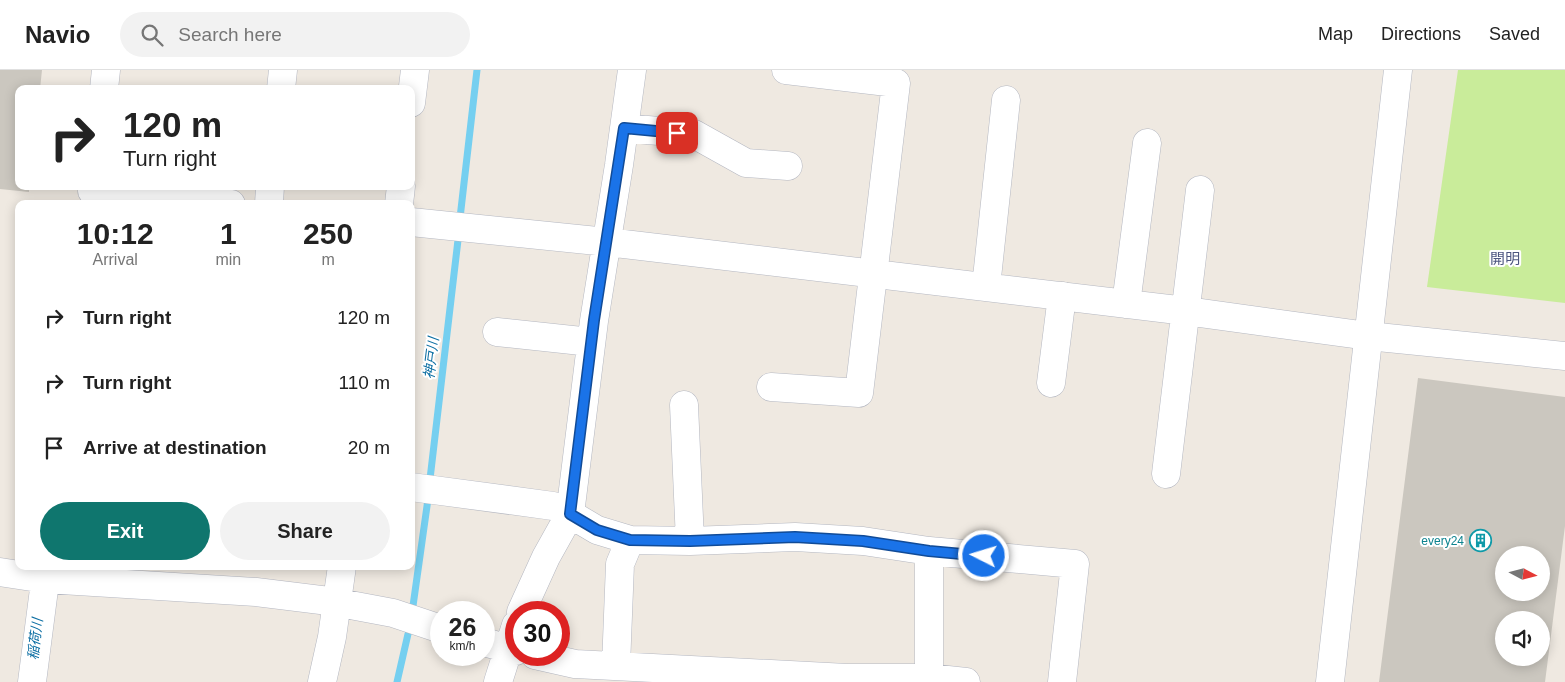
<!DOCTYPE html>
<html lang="en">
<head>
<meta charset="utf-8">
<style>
  body { margin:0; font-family:Helvetica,"Noto Sans JP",sans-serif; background:#f2f2f2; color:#222; height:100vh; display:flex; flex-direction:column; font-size:19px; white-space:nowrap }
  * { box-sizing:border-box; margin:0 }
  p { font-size:16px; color:#767676 }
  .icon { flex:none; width:28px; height:28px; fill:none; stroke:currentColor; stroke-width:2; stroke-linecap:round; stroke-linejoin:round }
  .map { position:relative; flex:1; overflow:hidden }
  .sheet { position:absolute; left:15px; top:130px; width:400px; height:370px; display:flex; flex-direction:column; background:#fff; border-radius:10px; box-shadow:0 2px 12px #0003 }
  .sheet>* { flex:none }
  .guide { position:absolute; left:15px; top:15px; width:400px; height:105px; border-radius:10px; box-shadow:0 2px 12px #0003; background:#fff; color:#222; overflow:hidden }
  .needle { width:32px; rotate:97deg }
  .controls { position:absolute; left:1495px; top:476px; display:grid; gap:10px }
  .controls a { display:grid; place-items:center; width:55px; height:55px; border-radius:50%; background:#fff; box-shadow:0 2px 12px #0003; font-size:25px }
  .speed { position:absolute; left:430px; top:531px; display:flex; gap:10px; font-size:25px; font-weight:700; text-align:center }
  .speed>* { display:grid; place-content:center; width:65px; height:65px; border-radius:50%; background:#fff; box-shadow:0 2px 12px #0003; line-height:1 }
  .speed small { font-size:12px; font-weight:400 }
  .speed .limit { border:8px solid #d22; background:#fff; color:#111 }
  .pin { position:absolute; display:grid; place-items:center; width:42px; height:42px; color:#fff; margin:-21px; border-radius:10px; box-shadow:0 2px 8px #0006 }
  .me { position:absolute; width:55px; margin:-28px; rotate:275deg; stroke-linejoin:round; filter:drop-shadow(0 0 4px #0008) }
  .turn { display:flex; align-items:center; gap:18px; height:105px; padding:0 25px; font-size:22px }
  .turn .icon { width:65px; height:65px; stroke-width:2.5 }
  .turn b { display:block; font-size:35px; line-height:42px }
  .eta { display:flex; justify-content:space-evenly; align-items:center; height:85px; text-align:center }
  .eta b { font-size:30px; font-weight:700; line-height:35px }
  .button { display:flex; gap:10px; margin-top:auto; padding:10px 25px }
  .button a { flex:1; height:58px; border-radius:30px; background:#0f766e; color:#fff; font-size:20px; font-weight:700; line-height:58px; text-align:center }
  .button a+a { background:#f2f2f2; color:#222 }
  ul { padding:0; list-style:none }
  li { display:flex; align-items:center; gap:15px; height:65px; padding:0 25px }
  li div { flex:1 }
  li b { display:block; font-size:19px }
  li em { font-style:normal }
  header { display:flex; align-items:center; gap:30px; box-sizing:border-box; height:70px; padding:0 25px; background:#fff; border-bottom:1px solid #e0e0e0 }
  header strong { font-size:24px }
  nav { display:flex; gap:28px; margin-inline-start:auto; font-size:18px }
  .search { width:350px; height:45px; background:#f2f2f2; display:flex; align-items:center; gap:12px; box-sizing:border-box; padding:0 18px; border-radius:28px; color:#767676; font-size:19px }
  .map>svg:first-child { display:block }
  .pitch { fill:#c9ec9a }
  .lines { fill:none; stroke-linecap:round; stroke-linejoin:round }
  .stream { stroke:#75cff0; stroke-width:7 }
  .building { fill:#cbc7bf; fill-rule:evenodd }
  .minor-casing { stroke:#b4b7c1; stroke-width:29 }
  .minor { stroke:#fff; stroke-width:28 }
  .route-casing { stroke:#114b97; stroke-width:12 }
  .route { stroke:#1a73e8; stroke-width:9 }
  .labels { text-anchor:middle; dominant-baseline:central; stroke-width:4; stroke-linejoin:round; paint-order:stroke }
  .culture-label { font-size:12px; fill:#0d838f; stroke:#fff; text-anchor:end }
  .water-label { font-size:14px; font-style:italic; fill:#0d6fa3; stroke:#fff }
  .quarter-label { font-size:15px; fill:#4d5680; stroke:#fff }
</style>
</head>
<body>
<header>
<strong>Navio</strong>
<div class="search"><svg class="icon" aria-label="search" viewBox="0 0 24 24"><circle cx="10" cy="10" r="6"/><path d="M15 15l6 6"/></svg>Search here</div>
<nav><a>Map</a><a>Directions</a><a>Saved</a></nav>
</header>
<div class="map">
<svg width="1565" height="612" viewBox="0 0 1565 612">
  <rect width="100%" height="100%" fill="#efe9e1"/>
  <path class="pitch" d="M1458,0H1565V233L1427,217Z"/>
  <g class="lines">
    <path class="stream" d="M460,148L477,0
      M430,409L458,170
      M412,543L428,429
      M397,612L408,564"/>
  </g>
  <path class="building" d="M0,0H42L40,19H19V116H29V122L0,119Z
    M1418,308L1565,327V456L1545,612H1379ZM1504,485H1541V522H1504ZM1504,550H1541V588H1504Z"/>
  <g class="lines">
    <defs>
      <path id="minor" d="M104,19L106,0
        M281,19L283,0
        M411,33L415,0
        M624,58L694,64L746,93L788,96
        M92,121L231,134
        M269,134L270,116
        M399,134L401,116
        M411,152L607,172L1186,241L1368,266L1565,286
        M986,217L1006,30
        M1126,234L1147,73
        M497,262L591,272
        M1051,313L1062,226
        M771,317L859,323L896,13L786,0
        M684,335L690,471
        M1166,404L1200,120
        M411,417L553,436L570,444L597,460L630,470L690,471L795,467L863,471L929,481L1075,494L1062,612
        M929,481V612
        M0,502L45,509L256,522L329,531L393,543L441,559
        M521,542L546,487L570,444L594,251L619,95L632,0
        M484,572L516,581
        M535,585L575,594L847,608H929L966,612
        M616,596L620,494L630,470
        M32,612L47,496
        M322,612L332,567L342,496
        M498,612L516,555
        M1330,612L1398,0"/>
    </defs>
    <use href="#minor" class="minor-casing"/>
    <use href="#minor" class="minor"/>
  </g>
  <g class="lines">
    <defs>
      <path id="route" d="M677,63L624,58L594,250L570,444L597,460L630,470L690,471L795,467L863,471L929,481L984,486"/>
    </defs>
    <use href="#route" class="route-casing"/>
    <use href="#route" class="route"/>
  </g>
  <defs>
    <symbol id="building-ring" viewBox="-11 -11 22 22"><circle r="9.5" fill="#fff" stroke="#0f9aa8" stroke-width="1.5"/><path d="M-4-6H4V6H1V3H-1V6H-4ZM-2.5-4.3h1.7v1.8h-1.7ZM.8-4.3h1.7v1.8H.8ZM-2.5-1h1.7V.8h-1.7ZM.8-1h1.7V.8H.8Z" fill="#0f9aa8"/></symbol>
  </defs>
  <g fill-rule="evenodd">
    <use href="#building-ring" x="1468" y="458" width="25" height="25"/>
  </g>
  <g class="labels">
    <g class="culture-label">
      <text x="1464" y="471">every24</text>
    </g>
    <g class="water-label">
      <text transform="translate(431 288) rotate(-83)">神戸川</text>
      <text transform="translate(35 569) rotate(-83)">稲荷川</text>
    </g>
    <g class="quarter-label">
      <text x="1505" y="188">開明</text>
    </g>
  </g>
</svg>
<div class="controls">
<a><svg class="needle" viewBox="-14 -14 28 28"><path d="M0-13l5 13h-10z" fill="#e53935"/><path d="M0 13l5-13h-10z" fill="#767676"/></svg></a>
<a><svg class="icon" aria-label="sound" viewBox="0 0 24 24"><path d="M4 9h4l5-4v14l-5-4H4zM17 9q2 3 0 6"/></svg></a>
</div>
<div class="speed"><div>26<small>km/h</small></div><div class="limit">30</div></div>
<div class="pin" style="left:677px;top:63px;background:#d93025"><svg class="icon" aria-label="arrive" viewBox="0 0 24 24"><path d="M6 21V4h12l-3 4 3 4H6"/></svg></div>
<svg class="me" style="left:984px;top:486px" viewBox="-20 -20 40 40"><circle r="17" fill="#1a73e8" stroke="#fff" stroke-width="3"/><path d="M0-11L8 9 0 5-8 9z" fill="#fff"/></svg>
<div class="guide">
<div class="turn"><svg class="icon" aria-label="right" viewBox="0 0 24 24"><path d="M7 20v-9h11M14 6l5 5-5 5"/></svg><div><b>120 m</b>Turn right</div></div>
</div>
<section class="sheet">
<div class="eta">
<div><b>10:12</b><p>Arrival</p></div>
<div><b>1</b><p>min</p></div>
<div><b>250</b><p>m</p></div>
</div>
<ul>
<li><svg class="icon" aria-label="right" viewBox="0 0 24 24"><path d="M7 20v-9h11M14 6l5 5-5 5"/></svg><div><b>Turn right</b></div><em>120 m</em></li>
<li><svg class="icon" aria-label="right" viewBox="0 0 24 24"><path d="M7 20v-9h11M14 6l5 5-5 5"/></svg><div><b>Turn right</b></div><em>110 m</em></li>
<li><svg class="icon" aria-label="arrive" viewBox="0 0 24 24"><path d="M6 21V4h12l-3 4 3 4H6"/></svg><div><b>Arrive at destination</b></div><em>20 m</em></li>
</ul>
<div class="button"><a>Exit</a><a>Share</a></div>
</section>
</div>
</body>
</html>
